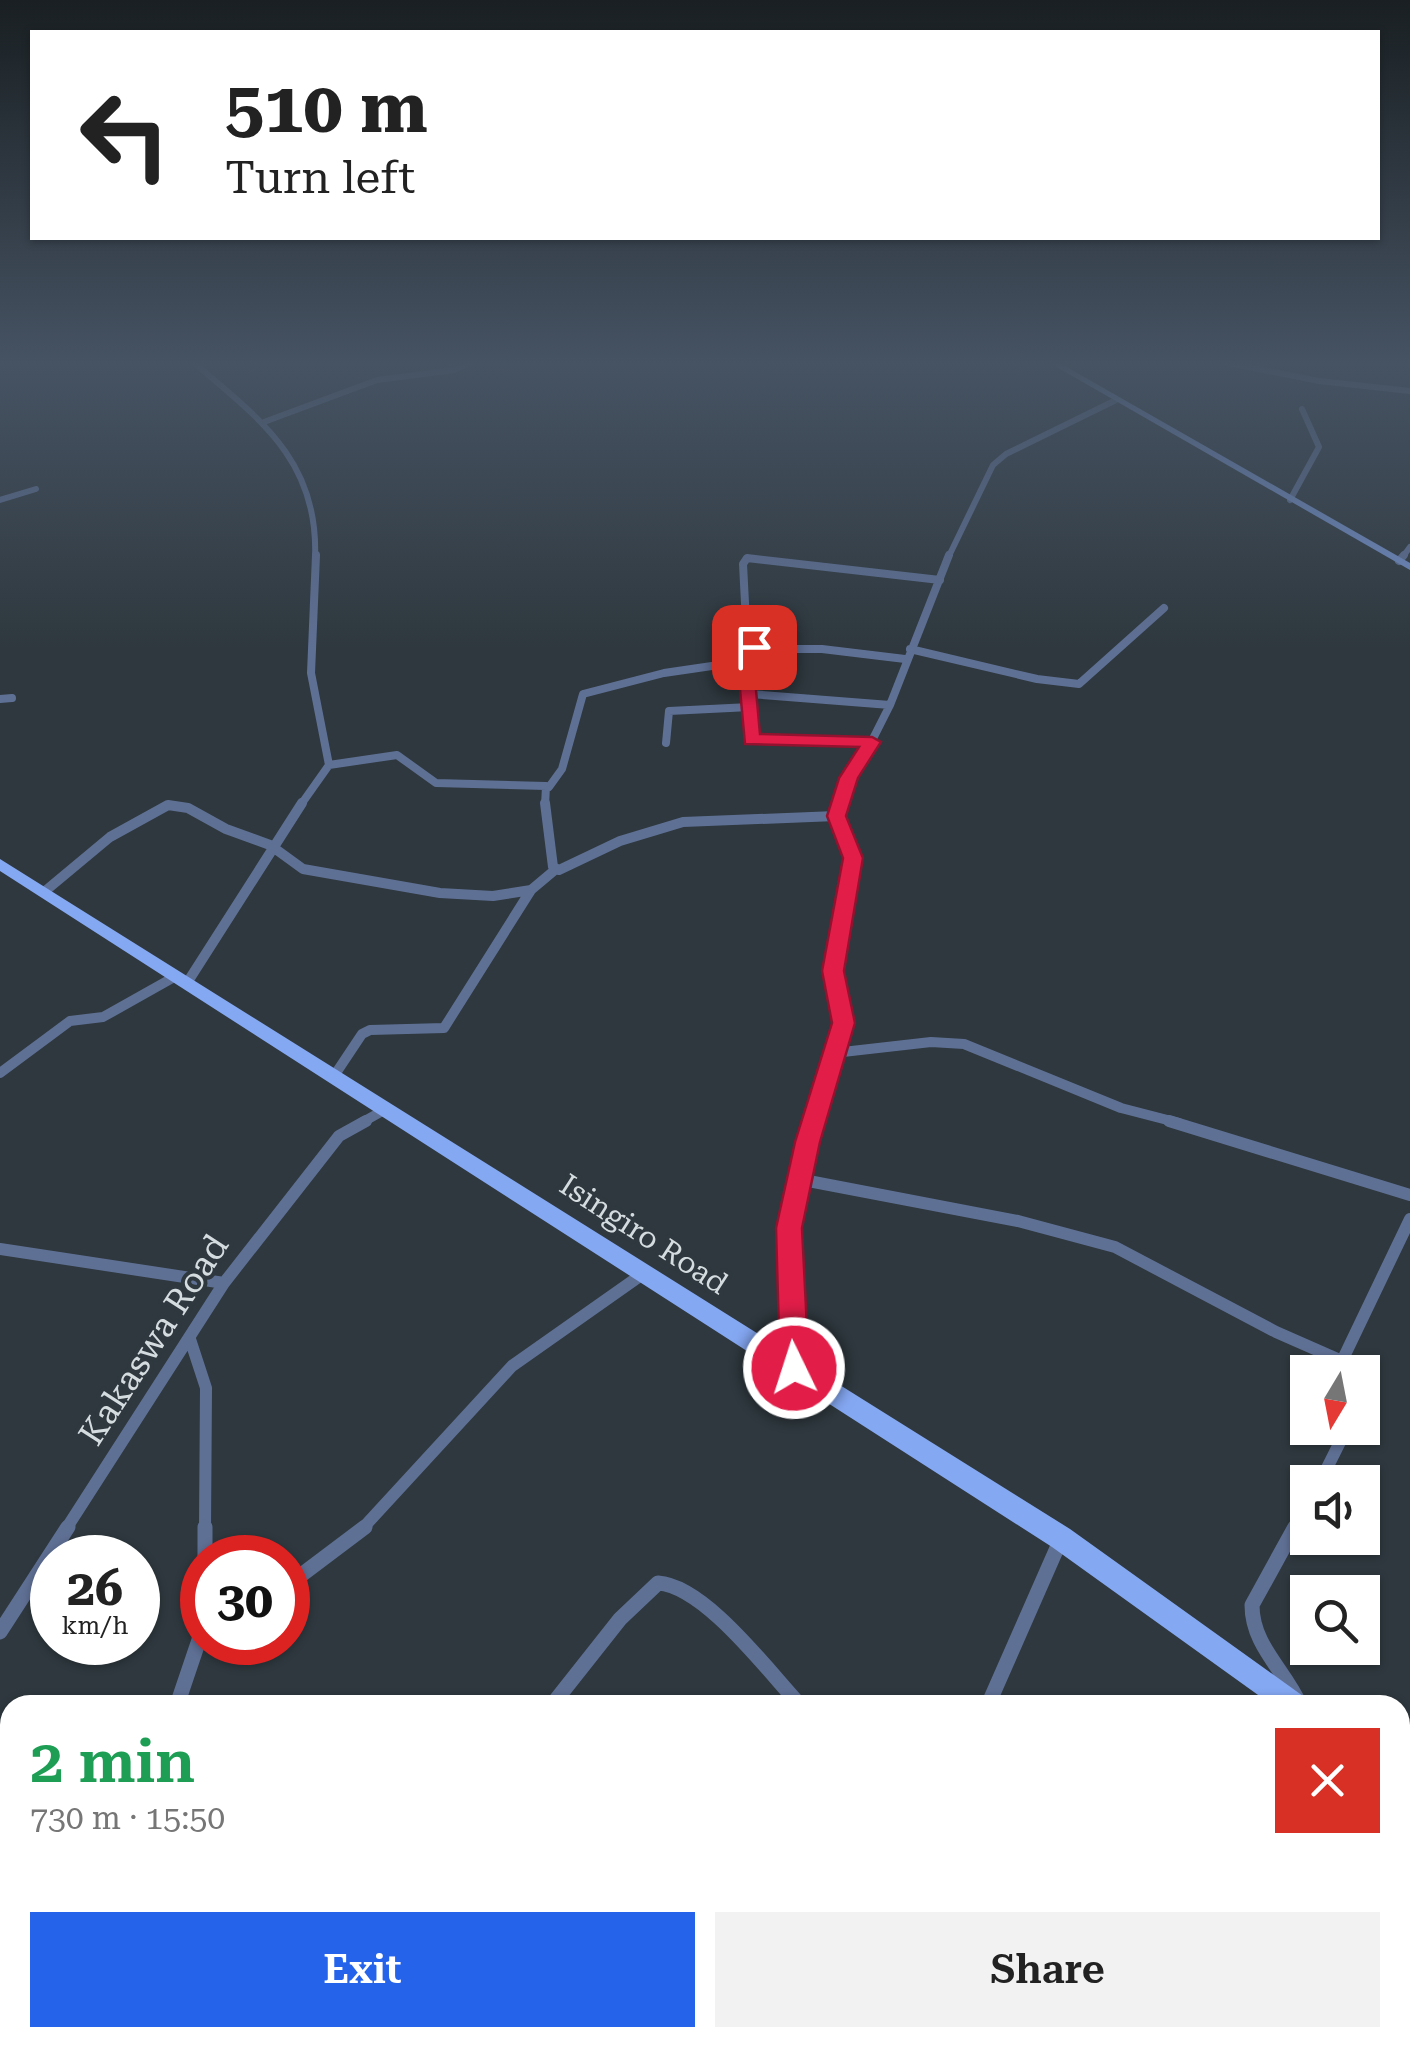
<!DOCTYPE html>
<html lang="en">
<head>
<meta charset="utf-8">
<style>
  body { margin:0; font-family:"Roboto Serif",serif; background:#f2f2f2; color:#222; height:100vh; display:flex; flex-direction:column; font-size:38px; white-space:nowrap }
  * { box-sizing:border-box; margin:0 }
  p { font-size:32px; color:#767676 }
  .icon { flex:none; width:55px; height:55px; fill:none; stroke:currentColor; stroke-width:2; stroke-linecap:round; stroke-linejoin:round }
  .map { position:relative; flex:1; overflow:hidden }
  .drawer { position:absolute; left:0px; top:1695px; width:1410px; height:352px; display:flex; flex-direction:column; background:#fff; border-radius:30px 30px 0 0; box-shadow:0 2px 8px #0004 }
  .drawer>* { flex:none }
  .top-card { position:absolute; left:30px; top:30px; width:1350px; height:210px; border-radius:0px; box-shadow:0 2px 8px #0004; background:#fff; color:#222; overflow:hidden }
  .needle { width:65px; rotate:190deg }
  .tools { position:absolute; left:1290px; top:1355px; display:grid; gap:20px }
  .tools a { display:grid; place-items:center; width:90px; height:90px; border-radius:0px; background:#fff; box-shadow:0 2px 8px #0004; font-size:50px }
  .speed { position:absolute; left:30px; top:1535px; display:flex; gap:20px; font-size:50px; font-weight:700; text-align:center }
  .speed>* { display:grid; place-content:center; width:130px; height:130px; border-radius:50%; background:#fff; box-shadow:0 2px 8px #0004; line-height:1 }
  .speed small { font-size:25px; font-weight:400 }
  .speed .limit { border:15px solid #d22; background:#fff; color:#111 }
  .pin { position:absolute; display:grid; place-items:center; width:85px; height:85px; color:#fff; margin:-42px; border-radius:20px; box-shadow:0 5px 15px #0006 }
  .me { position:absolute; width:110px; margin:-55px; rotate:356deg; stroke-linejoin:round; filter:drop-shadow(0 0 8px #0008) }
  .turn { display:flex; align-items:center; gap:35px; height:210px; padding:0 30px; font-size:45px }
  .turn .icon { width:130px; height:130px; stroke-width:2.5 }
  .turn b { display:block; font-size:70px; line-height:85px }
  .round { display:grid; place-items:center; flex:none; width:105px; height:105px; border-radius:0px; background:#f2f2f2 }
  .head { display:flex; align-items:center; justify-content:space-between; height:170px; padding:0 30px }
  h1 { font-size:60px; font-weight:600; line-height:75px; color:#1e9e55 }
  .action { display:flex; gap:20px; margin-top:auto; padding:20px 30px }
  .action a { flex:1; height:115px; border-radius:0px; background:#2563eb; color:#fff; font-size:40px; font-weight:600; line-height:115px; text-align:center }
  .action a+a { background:#f2f2f2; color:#222 }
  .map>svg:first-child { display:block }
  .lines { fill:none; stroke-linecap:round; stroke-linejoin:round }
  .street-far4 { stroke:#5f7095; stroke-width:6 }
  .street-far3 { stroke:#5f7095; stroke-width:8 }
  .street-far2 { stroke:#5f7095; stroke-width:10 }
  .street-far1 { stroke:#5f7095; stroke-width:12 }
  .street { stroke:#5f7095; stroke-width:15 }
  .secondary { fill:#7490ca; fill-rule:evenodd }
  .primary { fill:#85a8f3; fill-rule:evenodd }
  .route { fill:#e11d48; stroke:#92132f; stroke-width:2.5 }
  .labels { text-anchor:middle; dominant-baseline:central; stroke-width:8; stroke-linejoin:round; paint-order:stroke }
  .street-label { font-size:30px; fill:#d5dce0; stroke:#2e383e }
  .near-street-label { font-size:35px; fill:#d5dce0; stroke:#2e383e }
</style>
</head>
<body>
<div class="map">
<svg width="1410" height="2047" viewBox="0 0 1410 2047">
  <rect width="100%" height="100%" fill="#2e383e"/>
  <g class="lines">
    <path class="street-far4" d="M193,362C260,419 319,461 315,558
      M1224,362L1319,381L1410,391
      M264,422L377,380L454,370L472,362
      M0,500L36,489
      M1290,500L1319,447L1302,409
      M948,558L993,465L1006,454L1116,400
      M1402,558L1410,547"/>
    <path class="street-far3" d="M1399,561L1404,555
      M750,649H822L905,659
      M910,649L1037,679L1079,684L1164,608
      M750,694L890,705
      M0,699L12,698
      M872,742L752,740L743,564L747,558L940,580
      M666,743L669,711L750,707
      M329,765L397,755L436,783L546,786L545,806
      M549,787L562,769L583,694L664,673L746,661
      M166,806H174
      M300,806L329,765L311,673L316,555
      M839,806L890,705L949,555"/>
    <path class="street-far2" d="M545,803L553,867L559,870L620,841L683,822L836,816
      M44,892L110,837L168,805L188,808L226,829L270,845L303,869L440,893L493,896L531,890
      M187,983L302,803
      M834,1053L931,1042L964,1044L1121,1108L1179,1123
      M0,1073L70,1021L103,1017L176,976
      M334,1076L362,1034L370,1030L444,1028L531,890L556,869
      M361,1123L386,1109
      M814,1123L843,1023L833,971L853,858L836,816L839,803"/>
    <path class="street-far1" d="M1169,1121L1410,1195
      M798,1179L1018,1221L1115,1247L1276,1332L1342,1361L1344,1372
      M0,1249L224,1283
      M190,1339L206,1388L205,1529
      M1342,1361L1410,1219
      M794,1367L789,1228L814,1121
      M1320,1482L1347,1428
      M66,1529L224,1283L339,1136L366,1121
      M362,1529L512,1366L644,1273
      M1293,1529L1308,1502"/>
    <path class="street" d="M1295,1527L1252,1605C1252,1646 1285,1670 1300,1705
      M205,1558V1527
      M288,1585L365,1527
      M0,1632L68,1527
      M177,1705L199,1640L202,1611
      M552,1705L620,1619L658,1583C705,1586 768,1671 800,1705
      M988,1705L1061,1539
      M322,2038L327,2047
      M642,2038L647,2047
      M85,2047L88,2038
      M225,2047L238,2038
      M417,2047L426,2038
      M882,2047L883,2038"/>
    <path class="secondary" d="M1048,362H1058L1410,563V570Z"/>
    <path class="primary" d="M0,859L1070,1529L1303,1696L1307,1705H1272L1052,1547L0,871Z
      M1400,1767L1410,1772V1802L1400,1797Z"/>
  </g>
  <linearGradient id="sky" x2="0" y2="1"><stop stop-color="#191f22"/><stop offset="0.56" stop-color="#465363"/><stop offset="1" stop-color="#465363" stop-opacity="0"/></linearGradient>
  <rect width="1410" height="649" fill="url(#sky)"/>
  <path class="route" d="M748,643L762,647L753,657L760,734L872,737L881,742L858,778L846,816L863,858L844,971L855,1023L820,1142L802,1228L809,1368L805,1378L794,1382L784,1378L780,1368L776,1228L795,1142L832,1023L822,971L843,858L827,816L839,778L859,747L745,744L737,656Z"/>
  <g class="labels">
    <g class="street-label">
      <text transform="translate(644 1234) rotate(33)">Isingiro Road</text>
    </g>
    <g class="near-street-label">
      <text transform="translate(154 1340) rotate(-57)">Kakaswa Road</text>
    </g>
  </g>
</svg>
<div class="tools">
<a><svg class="needle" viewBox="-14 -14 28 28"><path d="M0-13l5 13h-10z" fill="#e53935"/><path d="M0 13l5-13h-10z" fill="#767676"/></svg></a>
<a><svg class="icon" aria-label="sound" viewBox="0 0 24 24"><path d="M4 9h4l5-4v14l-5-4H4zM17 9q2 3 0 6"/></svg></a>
<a><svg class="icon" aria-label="search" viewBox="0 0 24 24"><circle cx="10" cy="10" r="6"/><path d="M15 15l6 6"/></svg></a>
</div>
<div class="speed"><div>26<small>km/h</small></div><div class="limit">30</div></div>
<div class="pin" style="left:754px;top:647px;background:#d93025"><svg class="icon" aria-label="arrive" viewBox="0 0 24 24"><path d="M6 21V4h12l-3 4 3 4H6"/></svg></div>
<svg class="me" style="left:794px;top:1368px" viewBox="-20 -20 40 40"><circle r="17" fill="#e11d48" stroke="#fff" stroke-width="3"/><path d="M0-11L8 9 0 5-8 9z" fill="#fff"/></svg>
<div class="top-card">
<div class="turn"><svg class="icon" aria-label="left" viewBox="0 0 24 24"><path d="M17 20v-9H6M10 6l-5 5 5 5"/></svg><div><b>510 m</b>Turn left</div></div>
</div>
<section class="drawer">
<div class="head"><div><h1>2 min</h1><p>730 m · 15:50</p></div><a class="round" style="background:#d93025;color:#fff"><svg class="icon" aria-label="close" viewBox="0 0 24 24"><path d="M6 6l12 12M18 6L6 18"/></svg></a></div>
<div class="action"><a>Exit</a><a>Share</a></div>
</section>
</div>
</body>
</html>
